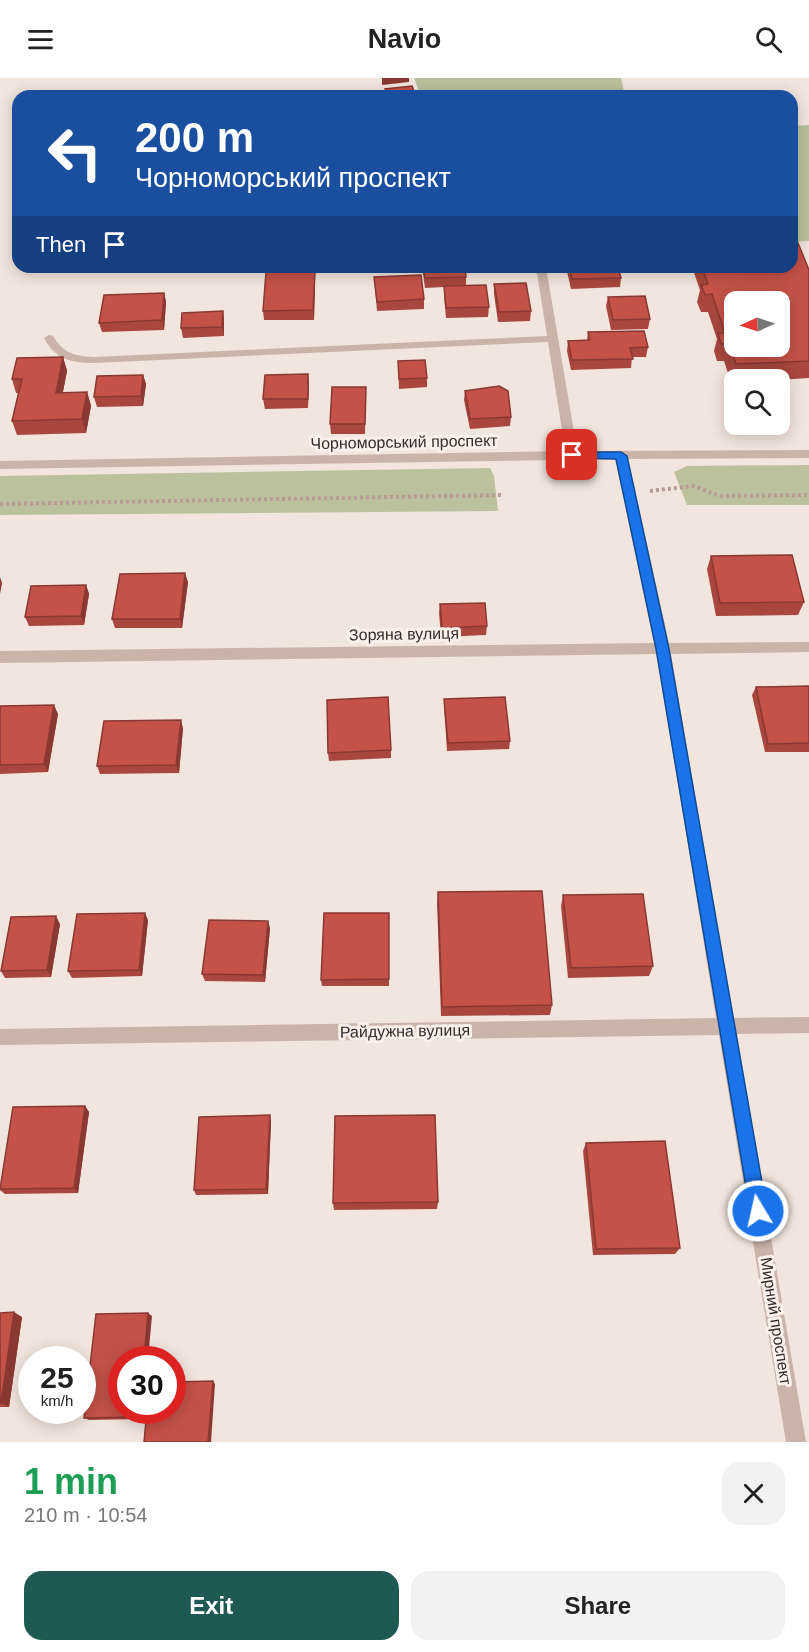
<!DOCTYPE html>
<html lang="en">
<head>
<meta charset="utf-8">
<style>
  body { margin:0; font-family:Arial,sans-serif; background:#f2f2f2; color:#222; height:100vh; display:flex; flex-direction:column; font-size:22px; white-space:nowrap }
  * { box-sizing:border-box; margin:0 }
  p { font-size:20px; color:#767676 }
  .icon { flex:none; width:33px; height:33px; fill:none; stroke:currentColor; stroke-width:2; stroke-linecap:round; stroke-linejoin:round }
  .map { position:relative; height:1364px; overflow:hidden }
  .panel { display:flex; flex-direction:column; background:#fff; flex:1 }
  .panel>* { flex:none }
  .banner { position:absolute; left:12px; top:12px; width:786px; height:183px; border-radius:18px; box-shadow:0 3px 15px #0003; background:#1a4fa0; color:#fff; overflow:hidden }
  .needle { width:39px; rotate:267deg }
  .tools { position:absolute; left:724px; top:213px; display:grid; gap:12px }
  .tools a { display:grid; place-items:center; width:66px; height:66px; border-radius:12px; background:#fff; box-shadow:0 3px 15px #0003; font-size:30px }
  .speed { position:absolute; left:18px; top:1268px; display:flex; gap:12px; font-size:30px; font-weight:700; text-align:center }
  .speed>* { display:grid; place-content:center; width:78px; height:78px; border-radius:50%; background:#fff; box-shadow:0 3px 15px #0003; line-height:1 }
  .speed small { font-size:15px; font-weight:400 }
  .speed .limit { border:9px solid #d22; background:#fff; color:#111 }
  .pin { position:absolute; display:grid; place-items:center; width:51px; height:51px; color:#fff; margin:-26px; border-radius:12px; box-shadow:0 3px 9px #0006 }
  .me { position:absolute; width:66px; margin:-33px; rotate:351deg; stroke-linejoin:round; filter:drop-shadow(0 0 4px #0008) }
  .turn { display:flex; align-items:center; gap:21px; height:126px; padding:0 24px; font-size:27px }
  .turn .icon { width:78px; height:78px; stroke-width:2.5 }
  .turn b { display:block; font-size:42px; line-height:51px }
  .then { display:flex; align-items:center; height:57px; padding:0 24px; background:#0003; gap:12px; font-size:22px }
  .round { display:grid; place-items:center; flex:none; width:63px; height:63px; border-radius:18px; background:#f2f2f2 }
  .summary { display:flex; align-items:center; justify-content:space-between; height:102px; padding:0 24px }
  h1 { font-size:36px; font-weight:700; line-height:45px; color:#1e9e55 }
  .cta { display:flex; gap:12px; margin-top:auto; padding:12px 24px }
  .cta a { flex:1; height:69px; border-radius:18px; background:#1e5953; color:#fff; font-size:24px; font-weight:700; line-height:69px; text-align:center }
  .cta a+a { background:#f2f2f2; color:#222 }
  header { display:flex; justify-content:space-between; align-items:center; height:78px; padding:0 24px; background:#fff; font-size:27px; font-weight:700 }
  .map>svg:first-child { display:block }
  .green { fill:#bbc19d }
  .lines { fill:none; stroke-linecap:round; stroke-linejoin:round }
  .path { stroke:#b69c93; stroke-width:4; stroke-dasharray:3 3; stroke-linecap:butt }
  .lane { fill:#cab3a9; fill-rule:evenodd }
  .street { fill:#cab3a9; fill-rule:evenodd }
  .wall { fill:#a9473e }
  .shaded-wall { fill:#8a3932 }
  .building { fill:#c55248; stroke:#8a3932; stroke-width:1.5; fill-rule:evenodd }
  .route { fill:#1a73e8; stroke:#114b97; stroke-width:1.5 }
  .labels { text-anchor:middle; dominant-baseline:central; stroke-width:6; stroke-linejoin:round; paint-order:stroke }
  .street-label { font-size:16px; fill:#372b29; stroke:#faf0ea }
</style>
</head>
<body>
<header><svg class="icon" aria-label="menu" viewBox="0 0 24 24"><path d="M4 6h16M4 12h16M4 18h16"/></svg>Navio<svg class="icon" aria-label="search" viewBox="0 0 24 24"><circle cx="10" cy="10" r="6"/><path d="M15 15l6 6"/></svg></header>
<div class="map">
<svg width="809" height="1364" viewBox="0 0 809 1364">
  <rect width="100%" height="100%" fill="#f2e5dd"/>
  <path class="green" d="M414,0H621L625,18H421Z
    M809,47V163L792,164V48Z
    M809,387V427H687L674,394L687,388Z
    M490,390L494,398L498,433L0,437V398Z"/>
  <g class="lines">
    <path class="path" d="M650,413L693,408L720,418L809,417
      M0,426L503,417"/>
    <path class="lane" d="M536,189H546L578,377L572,381L566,377L548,264L94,285C71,285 55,281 44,260L49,257L53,258C63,275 74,278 94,279L547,258Z"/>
    <path class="street" d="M809,372V380L628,381L669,565L809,564V574L671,576L733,940L809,939V955L736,956L806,1364H786L719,957L0,967V951L716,940L657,576L0,585V573L655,565L615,381L0,391V383L572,373Z"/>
  </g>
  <path class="wall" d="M422,189H465L466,199V207L489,229L488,239L446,240L444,218V209L425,210Z
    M566,189H618L621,200L620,209L571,211Z
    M692,189H792L809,192V300L778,302H735V304H731L724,283H717L714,273L717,261L708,234H701L697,224L700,212Z
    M315,194V203L314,242H264L263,233Z
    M374,199L424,221V231L377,233Z
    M494,206L531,233L530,243L498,244L494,216Z
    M164,215L166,224L164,252L102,254L99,245Z
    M608,219L650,241L648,251L611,252L606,228Z
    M223,233L224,243V258L183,260L181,250Z
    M588,254L648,269L646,279H632L631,290L571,292L567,273L568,263L587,262Z
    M63,279L67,293L63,314H87L91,328L86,355L17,357L12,343L18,315H16L12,301Z
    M398,283L427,300V309L399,311Z
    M308,296V330L265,331L263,321Z
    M143,297L146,306L143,328L97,329L94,319Z
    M366,309L365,356H331L330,346Z
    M465,313L511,339L510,348L470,351L464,322Z
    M711,478L804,524L798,537L716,538L707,491Z
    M188,504L182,550H115L112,541Z
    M86,507L89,516L84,547L29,548L25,539Z
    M440,526L487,548L486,557L441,559L439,535Z
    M809,608V674H765L752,617L756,609Z
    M444,621L510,663L509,671L447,673L444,629Z
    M0,628L58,636L48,694L0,696Z
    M183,650L179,695L100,696L97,688Z
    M391,672V680L329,683L328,675Z
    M438,814L552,927L550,937L441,938L437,825Z
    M563,817L653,888L649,898L568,900L561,828Z
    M389,835V908H322L321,902Z
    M148,842L142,898L72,900L68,893Z
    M60,846L51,899L5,900L1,893Z
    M270,850L265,904L205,903L202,896Z
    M85,1028L89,1034L78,1115L5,1116L0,1112V1107Z
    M271,1043L268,1116L196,1117L194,1112Z
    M586,1065L680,1170L675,1176L593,1177L583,1073Z
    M438,1124L437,1131L334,1132L333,1125Z
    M0,1235L22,1239L9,1329H0Z
    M152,1238L122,1332H143L142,1341L89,1342L84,1340Z"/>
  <path class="shaded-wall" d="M382,0H409V4L382,7Z
    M315,194V203L314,242L313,232Z
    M164,215L166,224L164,252L162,242Z
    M223,233L224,243V258L222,249Z
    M63,279L67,293L60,328L56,315Z
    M308,296L309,306L308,330Z
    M143,297L146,306L143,328L141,318Z
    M87,314L91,328L86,355L82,341Z
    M185,495L188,504L182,550L180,541Z
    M0,499L2,505L0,516Z
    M86,507L89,516L84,547L81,538Z
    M54,627L58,636L48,694L44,686Z
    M181,642L183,650L179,695L176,687Z
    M145,835L148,842L142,898L139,892Z
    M56,838L60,846L51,899L47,892Z
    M268,843L270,850L265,904L263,897Z
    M85,1028L89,1034L78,1115L74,1110Z
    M270,1037L271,1043L268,1116L266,1111Z
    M14,1234L22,1239L9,1329L1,1325Z
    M148,1235L152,1238L148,1281H144Z
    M213,1303L215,1306L211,1364H208Z
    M139,1332H143L142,1341L138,1339Z"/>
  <path class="building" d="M412,8L416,18H388L385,11Z
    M798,165L809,192V283L736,286L729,265L721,266L718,255H725L712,216L705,217L701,207L708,206L702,189H792V166ZM735,224H780V268H735Z
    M423,189H465L466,199L425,200Z
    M569,189H618L621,200L572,201Z
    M266,194H315L313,232L263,233Z
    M421,197L424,221L377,224L374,199Z
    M526,205L531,233L499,234L494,206Z
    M486,207L489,229L446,230L444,208Z
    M164,215L162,242L99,245L104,217Z
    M645,218L650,241L613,242L608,219Z
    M223,233L222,249L181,250L182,235Z
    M644,253L648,269L630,270L633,281L572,282L568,263L590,262L588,254Z
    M63,279L56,315L87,314L82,341L12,343L22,301H12L17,280Z
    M425,282L427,300L399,301L398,283Z
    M308,296V321H263L265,297Z
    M143,297L141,318L94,319L97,298Z
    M499,308L508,313L511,339L470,341L465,313Z
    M332,309H366L365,346H330Z
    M792,477L804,524L720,525L711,478Z
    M185,495L180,541H112L120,496Z
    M86,507L81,538L25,539L31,508Z
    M485,525L487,548L442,550L440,526Z
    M809,608V665L768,666L756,609Z
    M388,619L391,672L328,675L327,622Z
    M505,619L510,663L448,665L444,621Z
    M54,627L44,686L0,687V628Z
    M181,642L176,687L97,688L104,643Z
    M542,813L552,927L442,929L438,814Z
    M643,816L653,888L571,890L563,817Z
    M145,835L139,892L68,893L77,836Z
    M324,835H389V901L321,902Z
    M56,838L47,892L1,893L11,839Z
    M209,842L268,843L263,897L202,896Z
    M85,1028L74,1110L0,1111L13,1029Z
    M270,1037L266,1111L194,1112L199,1039Z
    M435,1037L438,1124L333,1125L335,1038Z
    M665,1063L680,1170L596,1171L586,1065Z
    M14,1234L1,1325H0V1235Z
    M148,1235L144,1281H122V1332H139L138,1339L84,1340L96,1236Z
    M213,1303L208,1364H144L147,1332H172V1304Z"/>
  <path class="route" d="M572,374H621L627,378L669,571L767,1133L764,1139L758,1141L752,1139L750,1133L656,571L616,381L568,380V375Z"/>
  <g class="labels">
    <g class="street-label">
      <text transform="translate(404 364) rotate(-1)">Чорноморський проспект</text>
      <text transform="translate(404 556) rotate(-1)">Зоряна вулиця</text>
      <text transform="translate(405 953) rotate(-1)">Райдужна вулиця</text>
      <text transform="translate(776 1243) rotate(81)">Мирний проспект</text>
    </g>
  </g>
</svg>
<div class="tools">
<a><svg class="needle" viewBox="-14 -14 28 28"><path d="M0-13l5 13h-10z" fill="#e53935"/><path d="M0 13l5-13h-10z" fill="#767676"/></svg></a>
<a><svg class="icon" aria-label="search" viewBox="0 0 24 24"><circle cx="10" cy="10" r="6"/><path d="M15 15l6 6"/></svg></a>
</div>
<div class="speed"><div>25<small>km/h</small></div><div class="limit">30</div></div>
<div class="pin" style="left:572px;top:377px;background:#d93025"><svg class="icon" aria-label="arrive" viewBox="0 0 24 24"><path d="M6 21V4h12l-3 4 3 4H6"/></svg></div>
<svg class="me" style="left:758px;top:1133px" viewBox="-20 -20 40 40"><circle r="17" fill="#1a73e8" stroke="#fff" stroke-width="3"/><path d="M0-11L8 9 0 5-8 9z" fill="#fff"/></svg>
<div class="banner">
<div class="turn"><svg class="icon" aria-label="left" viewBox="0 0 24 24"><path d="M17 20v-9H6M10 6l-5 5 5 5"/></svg><div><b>200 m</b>Чорноморський проспект</div></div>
<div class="then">Then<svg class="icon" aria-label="arrive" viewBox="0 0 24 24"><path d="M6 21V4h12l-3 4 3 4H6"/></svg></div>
</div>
</div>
<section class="panel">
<div class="summary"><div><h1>1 min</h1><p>210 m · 10:54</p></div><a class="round"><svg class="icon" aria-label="close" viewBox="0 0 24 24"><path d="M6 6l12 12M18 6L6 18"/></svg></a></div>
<div class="cta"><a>Exit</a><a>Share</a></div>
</section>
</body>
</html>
